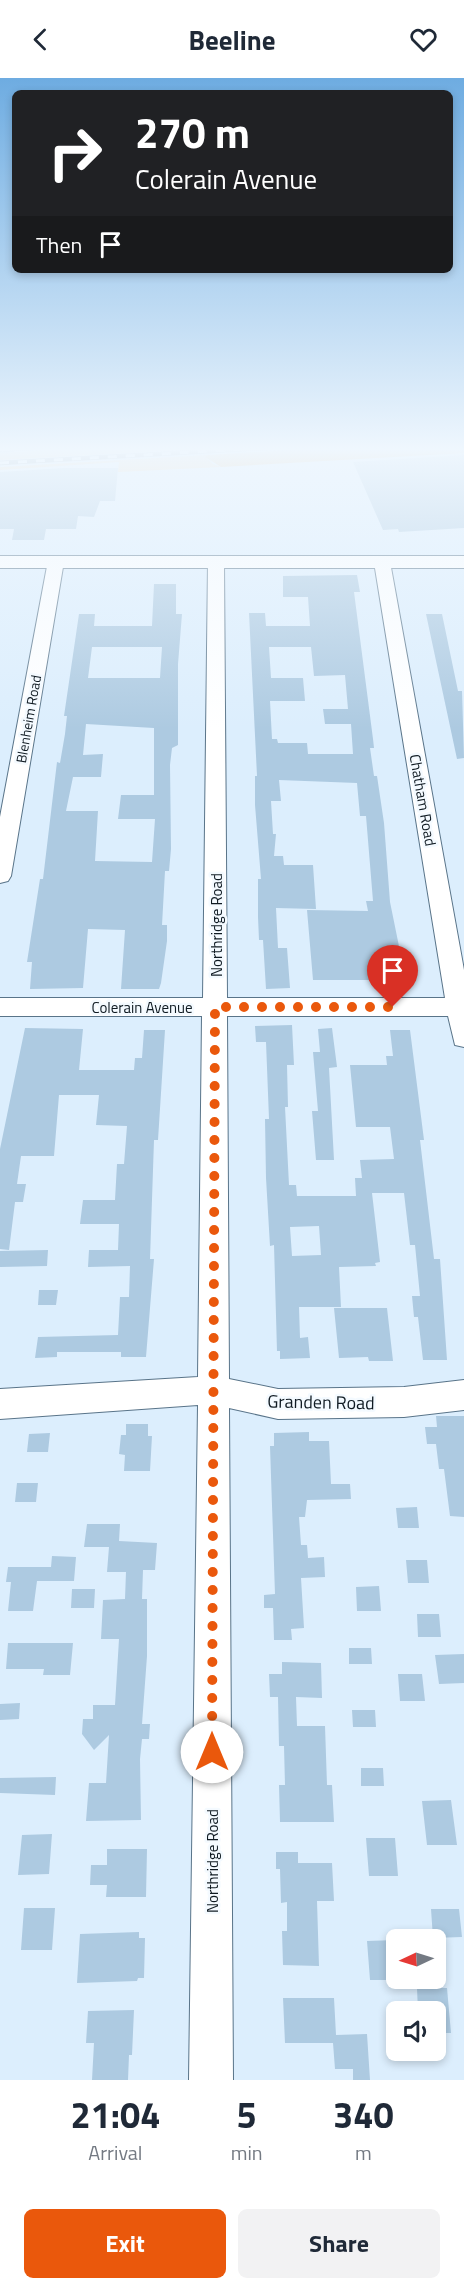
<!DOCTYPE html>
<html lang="en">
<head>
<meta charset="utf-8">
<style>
  body { margin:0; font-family:"Titillium Web",sans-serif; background:#f2f2f3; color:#1f2937; height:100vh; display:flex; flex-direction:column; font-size:22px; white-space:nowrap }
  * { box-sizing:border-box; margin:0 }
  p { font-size:20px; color:#747a83 }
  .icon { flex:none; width:33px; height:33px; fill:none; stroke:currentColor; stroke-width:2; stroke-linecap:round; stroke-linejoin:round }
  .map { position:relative; height:2002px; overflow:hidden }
  .panel { display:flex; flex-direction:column; background:#fff; flex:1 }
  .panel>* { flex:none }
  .hud { position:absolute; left:12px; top:12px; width:441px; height:183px; border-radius:9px; box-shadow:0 3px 9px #0003; background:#202124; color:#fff; overflow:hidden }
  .needle { width:39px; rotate:266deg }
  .controls { position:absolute; left:386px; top:1851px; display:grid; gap:12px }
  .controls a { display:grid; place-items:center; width:60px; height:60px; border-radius:9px; background:#fff; box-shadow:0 3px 9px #0003; font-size:30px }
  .pin { position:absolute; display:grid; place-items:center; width:51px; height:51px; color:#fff; margin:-62px -26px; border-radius:50% 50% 50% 0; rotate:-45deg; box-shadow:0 0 6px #0007 }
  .pin .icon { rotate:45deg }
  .me { position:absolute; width:66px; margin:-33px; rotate:0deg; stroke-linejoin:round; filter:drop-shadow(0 0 4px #0008) }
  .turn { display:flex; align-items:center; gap:21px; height:126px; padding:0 24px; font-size:27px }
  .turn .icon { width:78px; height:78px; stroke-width:2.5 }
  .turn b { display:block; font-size:42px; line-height:51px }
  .then { display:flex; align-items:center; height:57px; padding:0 24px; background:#0003; gap:12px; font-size:22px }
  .eta { display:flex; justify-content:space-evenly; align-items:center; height:102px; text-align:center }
  .eta b { font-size:36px; font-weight:700; line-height:42px }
  .cta { display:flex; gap:12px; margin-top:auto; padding:12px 24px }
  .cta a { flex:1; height:69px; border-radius:9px; background:#ea580c; color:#fff; font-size:24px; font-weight:700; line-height:69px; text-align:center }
  .cta a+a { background:#f2f2f3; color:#1f2937 }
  header { display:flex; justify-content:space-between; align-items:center; height:78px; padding:0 24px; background:#fff; font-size:27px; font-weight:700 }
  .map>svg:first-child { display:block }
  .green { fill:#f3d1a6 }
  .forest { fill:#e7b16b }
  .building { fill:#adcae1; fill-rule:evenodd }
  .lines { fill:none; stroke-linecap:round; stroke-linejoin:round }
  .minor-casing { stroke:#597489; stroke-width:2 }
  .major-casing { stroke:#597489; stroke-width:2 }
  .minor { fill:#fff; fill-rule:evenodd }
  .major { fill:#fff; fill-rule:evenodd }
  .rail-casing { stroke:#6d7b87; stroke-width:4.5 }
  .rail { stroke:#f4faff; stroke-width:3; stroke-dasharray:9; stroke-linecap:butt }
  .route { stroke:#ea580c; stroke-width:10; stroke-dasharray:0 18 }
  .labels { text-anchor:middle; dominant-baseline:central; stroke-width:5; stroke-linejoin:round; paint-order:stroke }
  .far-street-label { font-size:14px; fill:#0f1a22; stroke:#f4faff }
  .street-label { font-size:15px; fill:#0f1a22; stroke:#f4faff }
  .near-street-label { font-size:18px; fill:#0f1a22; stroke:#f4faff }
</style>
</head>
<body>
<header><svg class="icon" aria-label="back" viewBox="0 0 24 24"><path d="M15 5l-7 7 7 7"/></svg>Beeline<svg class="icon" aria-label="heart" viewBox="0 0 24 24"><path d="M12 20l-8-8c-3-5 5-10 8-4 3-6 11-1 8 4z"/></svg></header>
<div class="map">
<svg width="464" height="2002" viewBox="0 0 464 2002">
  <rect width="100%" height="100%" fill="#dceefd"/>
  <path class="green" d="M80,370H213L0,382V375Z
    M208,377L206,379L213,386L221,389L118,394L119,384L0,392V389Z"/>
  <path class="forest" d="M322,370H464V375L221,389L205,379L208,377Z"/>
  <path class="building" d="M464,377V450L399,454L398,451L383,452L353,384Z
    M64,390H118L115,423H100L94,439L78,438L76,451H46L44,462H12L14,451H0V394Z
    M357,497L360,514H354L373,661L374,670H370L374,698H377L384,745L390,824L403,888H398L400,910L375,911L374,902H313L307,832L368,833L366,823H373L366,738H360L357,705L279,702L281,723H271L273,756H276L274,778H283L284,787H313L316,831L276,830L278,870H287L290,910L266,911L263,862H259L258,839V801H261L255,727V698H257L249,535H265L266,548H310L308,519H283V498ZM269,569H311L314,598L345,597L348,631H323L325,646H351L353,676H308L307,665H278L277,661H272L270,623H305L303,600H271Z
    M154,506H176V536H182L178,586V667L172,670L170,687L171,771L169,793H165L162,847H167V863L161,905L159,911H121L125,852L88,851L83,910L30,911L32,884H27L40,801H43L57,684L60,685L65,656L67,638H64L79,536H95L94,548H152ZM92,569H162L160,600H88ZM86,646L154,650V717H121L118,741H155L152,784L95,783L98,733H66L73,699H101L103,676L83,677Z
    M426,536H442L458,613H462L464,680L457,681Z
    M292,947L294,987H287L288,1029H285L289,1107H296L297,1118H356L355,1100H362L360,1082L394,1081L390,1049H356L350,987H387L386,978H393L390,952H410L424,1062H420L434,1181H440L447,1282H423L418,1239H414L412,1218H420L415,1167H410L404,1115H372L380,1184L375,1185L376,1188L339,1189L341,1229H299L300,1260L308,1259L310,1280L280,1281V1273H277L274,1167L270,1168L266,1100L265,1041H269L266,964H256L255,948ZM319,1148L321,1177L292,1178L290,1149Z
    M25,950L83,951L79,992H134L135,980H142L144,952H165L158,1062H154L150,1181H154L146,1279H121V1274H57V1279L35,1280L38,1259L118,1257L120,1219H129L130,1188L88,1189L89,1172H118L119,1146H80L83,1122H115L117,1086H124L127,1048L96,1047L99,1017H59L54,1078H21L17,1106H26L23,1124H15L9,1172L0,1171V1071Z
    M332,950L337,989L329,990L334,1082H316L312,1033H318L313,974H320L318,951Z
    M48,1172L47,1188L0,1189V1173Z
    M39,1212H58L56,1227H38Z
    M334,1230H387L393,1283H369L368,1279L339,1280Z
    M436,1338H464V1439L450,1438L444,1391H439L436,1366H427L425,1349H437Z
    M126,1346H148V1358H152L150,1393H124L125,1377L119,1376L121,1357H126Z
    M309,1354V1363H329L331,1406H350L351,1421L307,1422L305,1439H299L301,1467H307L308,1480L324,1479L325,1499L301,1500L304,1550L291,1551L292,1562H274L273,1530H264V1517L275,1516L270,1368H274V1355Z
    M50,1355L48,1374H27L29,1356Z
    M17,1405H38L36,1424H15Z
    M417,1429L419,1450H398L396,1430Z
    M87,1446H120L119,1463L157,1465L155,1492H143L142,1521H147V1578L142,1646H150L149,1661H142L140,1681L141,1742L86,1743L89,1705H106L109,1657L94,1672L82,1656L83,1641H93V1627H115L119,1561H101L103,1522L125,1521L126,1494H107L109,1469H84Z
    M52,1478L76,1479L74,1503H37L33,1533H8L11,1504H6L8,1489H51Z
    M406,1482H427L429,1505H408Z
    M379,1508L381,1533H357L356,1509Z
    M72,1511H95L94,1530H71Z
    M417,1536H439L441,1559H418Z
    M8,1565H73L70,1597H43L44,1591H6Z
    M349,1570H371L372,1586H349Z
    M464,1576V1605L439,1606L435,1577Z
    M282,1584L321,1585L322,1620L296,1619L297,1648H325L327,1707H332L334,1744H280L279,1707H285L284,1668H279L278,1619H270L269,1596H282Z
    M398,1596H422L425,1623H400Z
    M20,1625L19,1641L0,1642V1626Z
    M352,1632H375L376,1649H353Z
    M361,1690H383L384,1708H361Z
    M56,1699L55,1717L0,1715V1700Z
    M451,1722L457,1767H427L422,1723Z
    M52,1756L49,1796L18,1797L22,1757Z
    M366,1760H395L398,1798H369Z
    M107,1771H147L146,1819H106L107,1807H90L91,1787H107Z
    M276,1774H298V1785H332L334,1823H317L319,1888L283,1887L282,1853H287V1824L281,1825L280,1791H276Z
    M24,1830H55L52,1872H21Z
    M431,1831H459L462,1859L433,1860Z
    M139,1854V1860H145L144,1900H138L137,1903L77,1905L80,1856Z
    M396,1862V1902H370L367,1863Z
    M417,1910H447L451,1955H435V1934H418Z
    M283,1920H334L336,1957L367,1956L370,2002H353V1991H335L333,1965H285Z
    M134,1932L132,1977H129L128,2002H92L94,1965H86L88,1933Z"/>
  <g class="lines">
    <defs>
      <path id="minor" d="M56,478L64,483L11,798L8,803L0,805V739L48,483Z
        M216,479L224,484L227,920H445L374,484L382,479L390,484L464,892V969L455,967L448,938H227L229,1301L278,1311L404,1309L464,1302V1332L404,1339L278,1341L229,1330L233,2002H189L198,1327L0,1341V1311L198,1299L202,938H0V920H203L208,484Z"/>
      <path id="major" d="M0,478H464V490H0Z"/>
    </defs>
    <use href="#minor" class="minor-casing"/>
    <use href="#major" class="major-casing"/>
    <use href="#minor" class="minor"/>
    <use href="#major" class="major"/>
    <defs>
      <path id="rail" d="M0,372L31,370
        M0,385L266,370"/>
    </defs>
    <use href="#rail" class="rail-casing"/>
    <use href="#rail" class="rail"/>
  </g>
  <linearGradient id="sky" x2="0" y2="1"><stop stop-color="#6eace1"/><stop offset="0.57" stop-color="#eff7fe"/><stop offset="1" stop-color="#eff7fe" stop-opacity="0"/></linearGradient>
  <rect width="464" height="651" fill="url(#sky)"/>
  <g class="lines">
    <path class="route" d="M212,1674L215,929H393"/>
  </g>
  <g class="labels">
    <g class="far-street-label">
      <text transform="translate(28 641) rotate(-80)">Blenheim Road</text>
    </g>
    <g class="street-label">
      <text transform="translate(423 722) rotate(80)">Chatham Road</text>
      <text transform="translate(216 847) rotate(-90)">Northridge Road</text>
      <text x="142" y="929">Colerain Avenue</text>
      <text transform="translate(212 1783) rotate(-90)">Northridge Road</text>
    </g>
    <g class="near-street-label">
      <text transform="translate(321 1324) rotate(1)">Granden Road</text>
    </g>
  </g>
</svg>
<div class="controls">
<a><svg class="needle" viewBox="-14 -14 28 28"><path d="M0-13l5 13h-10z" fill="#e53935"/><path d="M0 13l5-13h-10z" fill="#747a83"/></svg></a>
<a><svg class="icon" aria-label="sound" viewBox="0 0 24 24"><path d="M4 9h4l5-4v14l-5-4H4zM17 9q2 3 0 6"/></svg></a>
</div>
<div class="pin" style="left:393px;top:929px;background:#d93025"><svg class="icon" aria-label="arrive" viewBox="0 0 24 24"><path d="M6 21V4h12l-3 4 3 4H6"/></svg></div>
<svg class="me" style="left:212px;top:1674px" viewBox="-20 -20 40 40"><circle r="19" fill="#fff"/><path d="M0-13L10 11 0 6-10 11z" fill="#ea580c"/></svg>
<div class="hud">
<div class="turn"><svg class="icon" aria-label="right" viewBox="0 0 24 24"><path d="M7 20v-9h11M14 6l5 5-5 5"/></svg><div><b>270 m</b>Colerain Avenue</div></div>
<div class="then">Then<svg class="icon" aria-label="arrive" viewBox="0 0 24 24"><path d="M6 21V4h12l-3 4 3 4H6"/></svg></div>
</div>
</div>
<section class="panel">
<div class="eta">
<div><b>21:04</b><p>Arrival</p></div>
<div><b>5</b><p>min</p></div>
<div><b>340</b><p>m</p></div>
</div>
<div class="cta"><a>Exit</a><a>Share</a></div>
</section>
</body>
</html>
